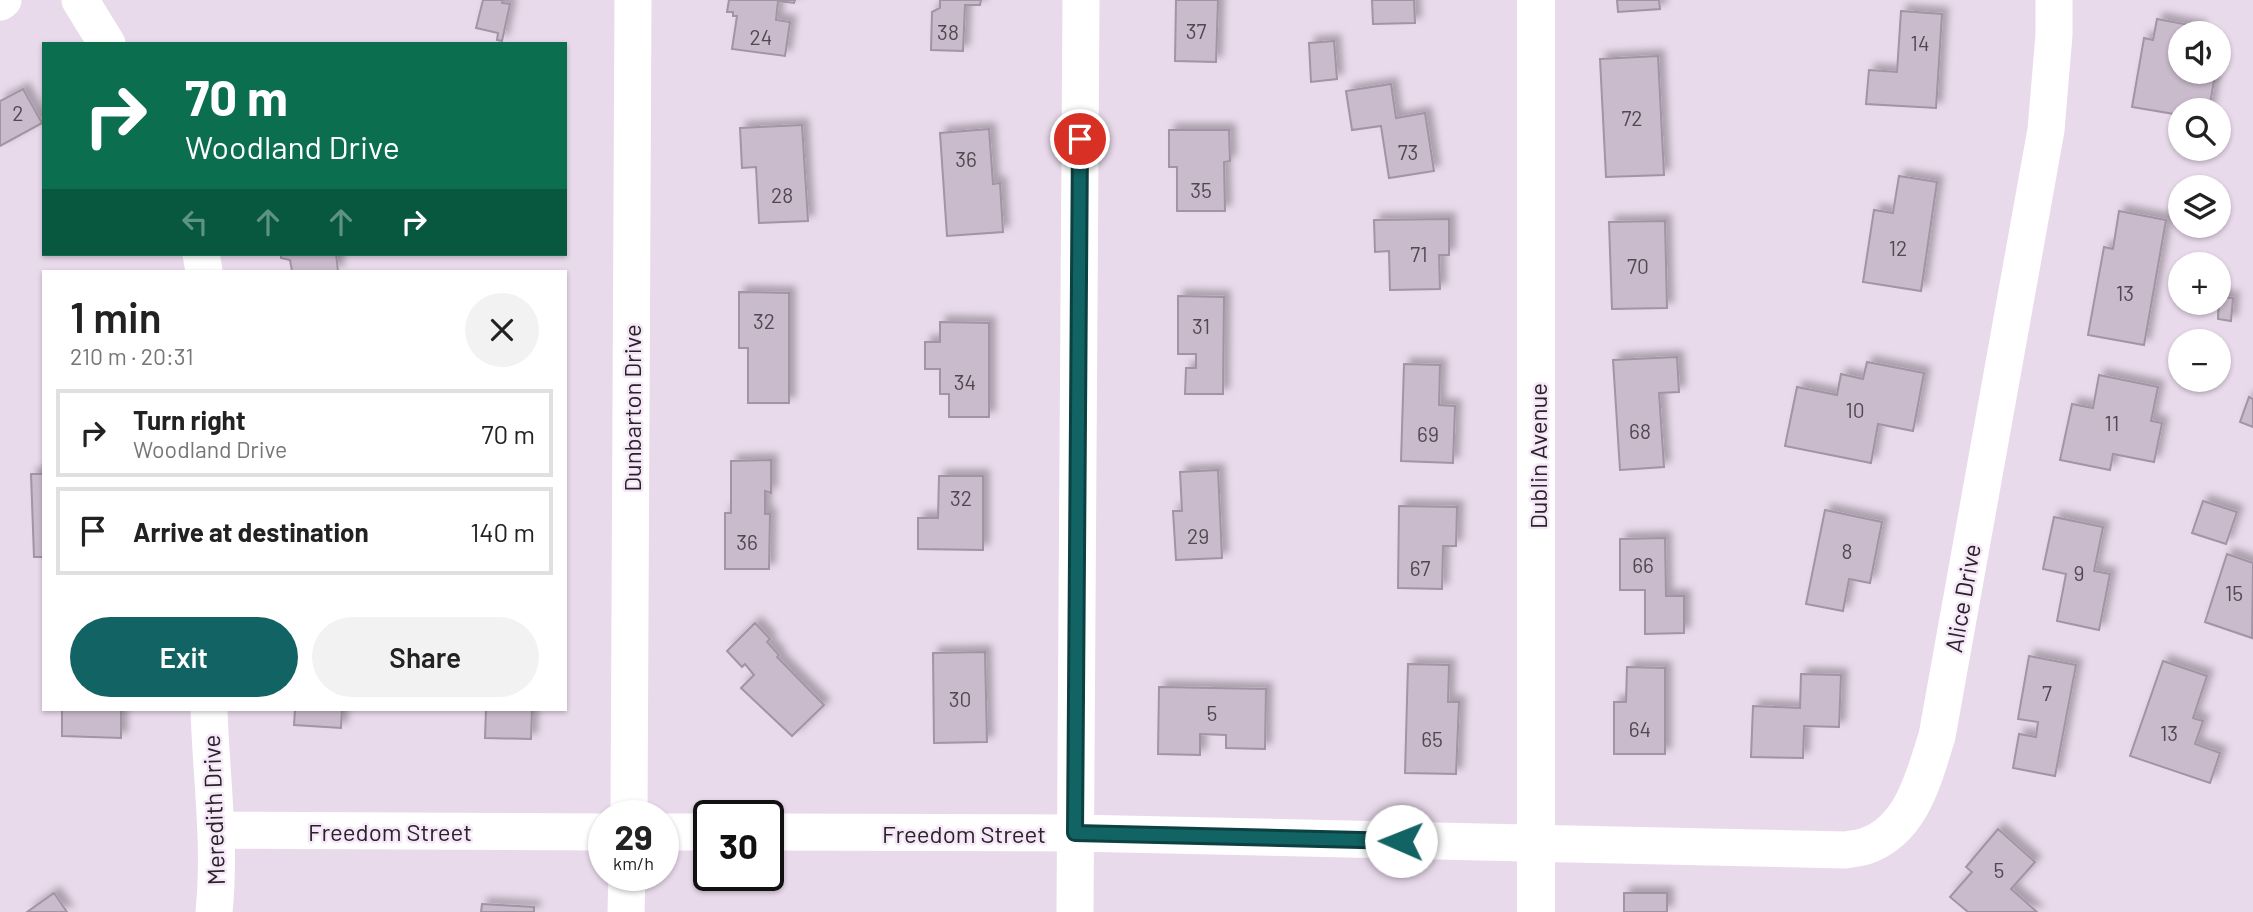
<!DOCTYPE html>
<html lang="en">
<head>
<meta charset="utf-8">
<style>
  body { margin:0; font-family:Barlow,sans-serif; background:#f2f2f2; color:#222; height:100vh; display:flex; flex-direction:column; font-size:26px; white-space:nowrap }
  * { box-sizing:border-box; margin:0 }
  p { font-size:23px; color:#767676 }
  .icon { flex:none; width:38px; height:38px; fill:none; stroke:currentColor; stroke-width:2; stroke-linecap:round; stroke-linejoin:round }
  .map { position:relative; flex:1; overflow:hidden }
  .sheet { position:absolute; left:42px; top:270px; width:525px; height:441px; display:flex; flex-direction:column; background:#fff; border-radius:0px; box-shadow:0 2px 5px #0004 }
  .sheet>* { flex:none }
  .banner { position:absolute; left:42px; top:42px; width:525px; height:214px; border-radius:0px; box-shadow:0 2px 5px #0004; background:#0b6e4f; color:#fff; overflow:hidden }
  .buttons { position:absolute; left:2168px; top:21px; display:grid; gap:14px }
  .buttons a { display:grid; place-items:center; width:63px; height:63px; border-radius:50%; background:#fff; box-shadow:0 2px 5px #0004; font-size:35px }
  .speed { position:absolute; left:588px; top:800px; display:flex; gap:14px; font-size:35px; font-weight:700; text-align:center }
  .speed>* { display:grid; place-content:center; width:91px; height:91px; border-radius:50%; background:#fff; box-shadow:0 2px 5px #0004; line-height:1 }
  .speed small { font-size:18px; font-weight:400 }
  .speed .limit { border:4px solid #111; border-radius:10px; background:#fff; color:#111 }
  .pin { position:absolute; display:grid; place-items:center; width:60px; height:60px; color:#fff; margin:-30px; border:4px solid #fff; border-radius:50%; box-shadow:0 2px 7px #0007 }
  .me { position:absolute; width:77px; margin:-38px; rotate:271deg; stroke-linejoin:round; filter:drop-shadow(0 0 5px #0008) }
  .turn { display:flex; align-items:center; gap:24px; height:147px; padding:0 28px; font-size:32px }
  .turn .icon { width:91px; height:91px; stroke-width:2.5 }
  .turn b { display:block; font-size:49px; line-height:60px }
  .lanes { display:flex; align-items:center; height:66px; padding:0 28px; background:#0003; justify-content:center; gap:35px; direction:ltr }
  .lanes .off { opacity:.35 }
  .round { display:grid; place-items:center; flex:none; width:74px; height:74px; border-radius:37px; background:#f2f2f2 }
  .overview { display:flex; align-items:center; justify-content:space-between; height:119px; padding:0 28px }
  h1 { font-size:42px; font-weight:600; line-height:52px }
  .cta { display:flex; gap:14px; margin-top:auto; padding:14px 28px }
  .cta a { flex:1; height:80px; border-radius:42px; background:#126364; color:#fff; font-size:28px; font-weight:600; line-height:80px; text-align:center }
  .cta a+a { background:#f2f2f2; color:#222 }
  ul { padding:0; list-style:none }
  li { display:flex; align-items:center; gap:21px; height:88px; margin:0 14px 10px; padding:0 14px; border:4px solid #e0e0e0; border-radius:0px }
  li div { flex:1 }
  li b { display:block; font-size:26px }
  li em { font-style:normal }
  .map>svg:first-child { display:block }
  .building { fill:#cabbcc; stroke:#a294a4; stroke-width:2; filter:url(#shadow) }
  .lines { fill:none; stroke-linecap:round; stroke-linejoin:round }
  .minor { stroke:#fff; stroke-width:37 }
  .tertiary { stroke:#fff; stroke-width:38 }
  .route-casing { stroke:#0c4041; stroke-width:18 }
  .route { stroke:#126364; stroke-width:12 }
  .labels { text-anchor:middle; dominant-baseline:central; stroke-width:5; stroke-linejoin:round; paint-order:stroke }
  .number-label { font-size:21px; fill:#514952 }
  .street-label { font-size:24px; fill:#292329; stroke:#f6e7f8 }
</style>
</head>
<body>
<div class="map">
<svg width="2253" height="912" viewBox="0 0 2253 912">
  <defs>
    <filter id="shadow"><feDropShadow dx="6" dy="-6" stdDeviation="3.5" flood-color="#0004"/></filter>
  </defs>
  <rect width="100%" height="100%" fill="#e9daeb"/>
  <path class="building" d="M483,0H503L502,3L510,4L502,41L497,40L498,33L476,28Z
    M729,0H795L794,3L778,1L776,20L790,22L785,56L732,49L737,16H733V12H727Z
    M940,0H981L980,5H965L963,51L931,50L932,12L940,8Z
    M1176,0H1218L1216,62L1175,61Z
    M1372,0H1414L1415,23L1373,24Z
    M1617,0H1659L1660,9L1618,12Z
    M1901,11L1942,14L1936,108L1866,104L1869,70L1897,72Z
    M2157,19L2200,27L2199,33H2180V72H2192V76L2214,80L2209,110H2180V115L2132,107L2144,38L2153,40Z
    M1334,41L1337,79L1311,82L1309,43Z
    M1658,56L1664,175L1606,177L1600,59Z
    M1391,84L1396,118L1425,113L1434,171L1389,178L1381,126L1352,130L1346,91Z
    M23,89L42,123L0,146V101Z
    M802,125L808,221L759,223L756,167L742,168L740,128Z
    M989,129L993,184L1000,183L1003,232L947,236L940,133Z
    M1169,130H1229L1230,161L1224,162L1225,211H1177V167H1169Z
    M1899,176L1937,182L1921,291L1863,282L1874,210L1893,213Z
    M2119,211L2166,220L2144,345L2088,335L2104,247L2113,249Z
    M1449,219V255H1439L1440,289L1390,290L1389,251L1375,252L1374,220Z
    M1665,221L1667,308L1612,309L1609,222Z
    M281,254H336L338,271H292L290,260L281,258Z
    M739,292L789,293V403H748V348H739Z
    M1178,296L1224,297L1223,394H1185L1186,368H1196V354H1178Z
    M2219,297L2233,298L2231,321L2218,319Z
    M940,322L989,323V417H949V394H940V369H925V342H940Z
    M1677,357L1679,392L1659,393L1664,467L1620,470L1613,360Z
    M1867,362L1924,373L1913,431L1878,424L1871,463L1785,446L1797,387L1837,395L1841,374L1863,379Z
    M1404,364L1440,365L1439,405L1455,406L1453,463L1401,461Z
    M2099,375L2158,387L2151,421L2162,423L2154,462L2113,454L2110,470L2060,460L2072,404L2093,408Z
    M2249,397L2253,399V427L2240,422Z
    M771,460V493L765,491V514H770L769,569H725V513H731V461Z
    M1218,470L1222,558L1176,560L1173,511H1182L1180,472Z
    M31,474H44V557H34Z
    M939,476H983V550L918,549V518H938Z
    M2203,501L2237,512L2226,544L2192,533Z
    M1399,506L1457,507L1456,546H1443L1442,589L1398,588Z
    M1825,510L1882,522L1870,583L1849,579L1843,611L1806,604Z
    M2054,517L2103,527L2094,571L2110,574L2099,630L2057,621L2066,574L2043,569Z
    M1665,538L1666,596H1684V633L1645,634V590H1620V539Z
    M2227,554L2253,563L2252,638L2205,622Z
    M755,623L770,639L767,642L779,655L777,657L824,705L792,736L741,688L754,675L745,664L742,667L727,651Z
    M985,652L987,742L934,743L933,653Z
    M2029,656L2076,665L2055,776L2013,768L2019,734L2036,737L2038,722L2018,719Z
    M2163,661L2207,676L2193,718L2203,721L2195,744L2220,753L2210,783L2130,756Z
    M1408,664L1449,665L1448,702H1459L1456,774L1405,773Z
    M1627,667L1665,668V754H1614V702H1626Z
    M1801,674L1841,675L1839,727L1804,726L1803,758L1751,757L1753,706L1800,708Z
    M1159,687L1266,689L1265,749L1226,748V735L1200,734V755L1158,754Z
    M62,709H121V738L62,736Z
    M295,709H342L341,728L294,725Z
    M486,709H532L531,739L485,738Z
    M1998,829L2035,862L2011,889L2037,912H1968L1950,897L1972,872L1966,867Z
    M54,893L67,912H27Z
    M1624,893H1667V912H1624Z
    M482,904L534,907V912H481Z"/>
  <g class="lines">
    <path class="minor" d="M80,0L107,44
      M0,2L3,0
      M201,254L204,271
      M209,709C211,778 221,843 214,912
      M629,816L633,0
      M218,830L604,832
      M663,832H709
      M768,832L1075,833L1845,850C1851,849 1860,848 1866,846C1912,830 1924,777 1937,736L2046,130L2054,35V0
      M626,912L627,875
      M1075,912L1081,0"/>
    <path class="tertiary" d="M1536,912V0"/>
  </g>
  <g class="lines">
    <defs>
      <path id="route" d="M1080,139L1075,833L1401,841"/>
    </defs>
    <use href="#route" class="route-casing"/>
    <use href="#route" class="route"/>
  </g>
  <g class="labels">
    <g class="number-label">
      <text x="1196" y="30">37</text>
      <text x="948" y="31">38</text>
      <text x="761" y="36">24</text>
      <text x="1920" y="42">14</text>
      <text x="18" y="112">2</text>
      <text x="1632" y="117">72</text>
      <text x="1408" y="151">73</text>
      <text x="966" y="158">36</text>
      <text x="1201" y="189">35</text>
      <text x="782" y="194">28</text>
      <text x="1898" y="247">12</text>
      <text x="1419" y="253">71</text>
      <text x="1638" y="265">70</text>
      <text x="2125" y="292">13</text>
      <text x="764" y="320">32</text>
      <text x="1201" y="325">31</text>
      <text x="965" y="381">34</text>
      <text x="1855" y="409">10</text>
      <text x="2112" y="422">11</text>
      <text x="1640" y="430">68</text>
      <text x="1428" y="433">69</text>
      <text x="961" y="497">32</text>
      <text x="1198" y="535">29</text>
      <text x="747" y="541">36</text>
      <text x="1847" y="550">8</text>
      <text x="1643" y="564">66</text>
      <text x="1420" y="567">67</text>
      <text x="2079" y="572">9</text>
      <text x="2234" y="592">15</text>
      <text x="2047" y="692">7</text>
      <text x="960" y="698">30</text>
      <text x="1212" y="712">5</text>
      <text x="1640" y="728">64</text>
      <text x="2169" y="732">13</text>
      <text x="1432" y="738">65</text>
      <text x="1999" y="869">5</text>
    </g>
    <g class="street-label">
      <text transform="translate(631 408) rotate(-90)">Dunbarton Drive</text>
      <text transform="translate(1537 456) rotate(-90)">Dublin Avenue</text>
      <text transform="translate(1962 598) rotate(-80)">Alice Drive</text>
      <text transform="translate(213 810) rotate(-92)">Meredith Drive</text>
      <text x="390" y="831">Freedom Street</text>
      <text x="964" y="833">Freedom Street</text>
    </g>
  </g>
</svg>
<div class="buttons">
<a><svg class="icon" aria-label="sound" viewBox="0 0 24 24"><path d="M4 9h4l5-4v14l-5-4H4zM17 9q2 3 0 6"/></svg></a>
<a><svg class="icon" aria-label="search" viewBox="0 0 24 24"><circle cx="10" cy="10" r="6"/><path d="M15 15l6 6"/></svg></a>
<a><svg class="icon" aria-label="layers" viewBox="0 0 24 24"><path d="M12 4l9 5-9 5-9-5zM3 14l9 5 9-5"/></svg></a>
<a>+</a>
<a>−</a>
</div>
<div class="speed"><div>29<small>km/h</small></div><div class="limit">30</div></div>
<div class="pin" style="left:1080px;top:139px;background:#d93025"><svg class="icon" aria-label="arrive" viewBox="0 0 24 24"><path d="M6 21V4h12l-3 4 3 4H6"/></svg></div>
<svg class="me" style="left:1401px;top:841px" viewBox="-20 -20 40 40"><circle r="19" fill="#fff"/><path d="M0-13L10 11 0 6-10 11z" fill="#126364"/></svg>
<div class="banner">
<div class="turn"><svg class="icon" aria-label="right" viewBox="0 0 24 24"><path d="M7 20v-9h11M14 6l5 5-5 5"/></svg><div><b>70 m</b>Woodland Drive</div></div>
<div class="lanes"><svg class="icon off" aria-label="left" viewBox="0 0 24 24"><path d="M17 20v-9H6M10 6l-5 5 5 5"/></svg><svg class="icon off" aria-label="ahead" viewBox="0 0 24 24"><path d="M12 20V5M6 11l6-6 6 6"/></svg><svg class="icon off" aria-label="ahead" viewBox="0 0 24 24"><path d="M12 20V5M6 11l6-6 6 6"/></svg><svg class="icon" aria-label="right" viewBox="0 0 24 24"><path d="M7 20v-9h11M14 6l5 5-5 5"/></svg></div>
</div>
<section class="sheet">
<div class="overview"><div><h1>1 min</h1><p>210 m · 20:31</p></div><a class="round"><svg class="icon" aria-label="close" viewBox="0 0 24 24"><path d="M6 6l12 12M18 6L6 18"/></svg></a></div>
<ul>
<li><svg class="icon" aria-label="right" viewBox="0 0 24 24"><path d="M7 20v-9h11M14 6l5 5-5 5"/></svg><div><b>Turn right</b><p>Woodland Drive</p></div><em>70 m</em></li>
<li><svg class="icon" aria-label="arrive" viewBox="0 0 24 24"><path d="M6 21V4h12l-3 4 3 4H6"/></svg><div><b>Arrive at destination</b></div><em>140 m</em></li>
</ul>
<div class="cta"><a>Exit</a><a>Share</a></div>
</section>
</div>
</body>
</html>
